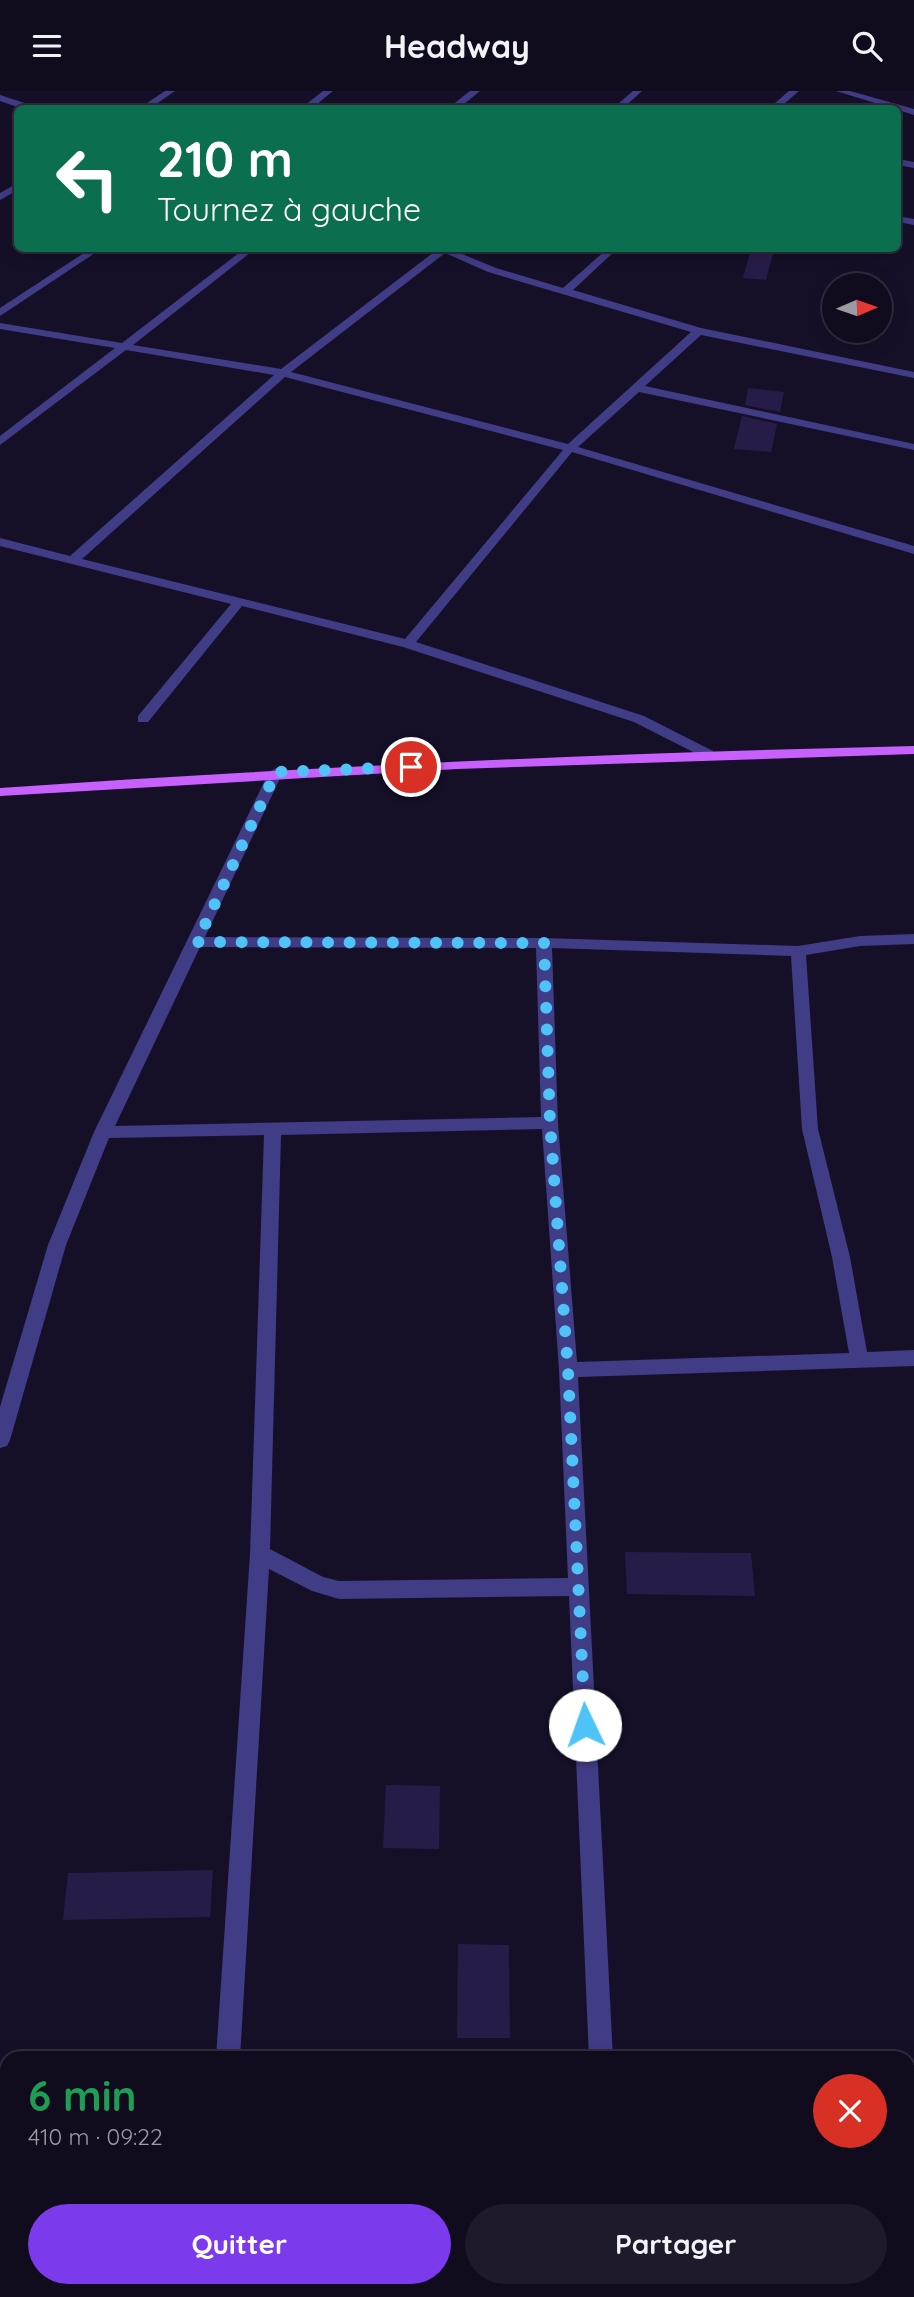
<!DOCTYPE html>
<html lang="fr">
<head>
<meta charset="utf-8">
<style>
  body { margin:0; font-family:Quicksand,sans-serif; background:#1e1a2b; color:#f1f3f6; height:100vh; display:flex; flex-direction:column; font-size:26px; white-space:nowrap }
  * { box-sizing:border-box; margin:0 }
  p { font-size:23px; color:#9c9ba4 }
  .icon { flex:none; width:38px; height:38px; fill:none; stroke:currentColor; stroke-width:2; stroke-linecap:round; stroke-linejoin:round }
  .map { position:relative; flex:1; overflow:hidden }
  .sheet { position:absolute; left:0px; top:1960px; width:915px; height:247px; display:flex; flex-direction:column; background:#100c1e; border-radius:21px 21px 0 0; box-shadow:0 4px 18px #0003,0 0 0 2px #302c3c }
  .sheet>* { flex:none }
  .guide { position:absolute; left:14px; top:14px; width:887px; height:147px; border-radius:10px; box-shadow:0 4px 18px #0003,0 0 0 2px #302c3c; background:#0b6e4f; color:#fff; overflow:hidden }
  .needle { width:46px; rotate:88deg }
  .fabs { position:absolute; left:822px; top:182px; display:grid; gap:14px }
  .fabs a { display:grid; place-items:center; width:70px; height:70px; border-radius:50%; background:#100c1e; box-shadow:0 4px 18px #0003,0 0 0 2px #302c3c; font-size:35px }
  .pin { position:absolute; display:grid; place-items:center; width:60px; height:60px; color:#fff; margin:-30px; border:4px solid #fff; border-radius:50%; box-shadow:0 2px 7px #0007 }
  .me { position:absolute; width:77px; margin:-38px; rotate:357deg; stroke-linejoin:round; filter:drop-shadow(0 0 5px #0008) }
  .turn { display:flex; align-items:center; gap:24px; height:147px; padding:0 28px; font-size:32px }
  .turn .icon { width:91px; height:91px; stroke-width:2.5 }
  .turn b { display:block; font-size:49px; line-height:60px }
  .round { display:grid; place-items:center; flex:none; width:74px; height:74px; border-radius:37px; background:#1e1a2b }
  .headline { display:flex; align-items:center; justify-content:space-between; height:119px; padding:0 28px }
  h1 { font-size:42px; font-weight:700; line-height:52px; color:#1e9e55 }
  .primary-button { display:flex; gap:14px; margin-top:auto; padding:14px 28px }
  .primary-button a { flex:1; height:80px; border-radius:42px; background:#7c3aed; color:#fff; font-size:28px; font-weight:700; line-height:80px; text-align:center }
  .primary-button a+a { background:#1e1a2b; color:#f1f3f6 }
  header { display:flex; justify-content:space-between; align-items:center; height:91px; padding:0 28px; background:#100c1e; font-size:32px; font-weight:700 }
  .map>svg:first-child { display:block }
  .building { fill:#271c48 }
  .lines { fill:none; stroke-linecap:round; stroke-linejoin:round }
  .minor { fill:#413c86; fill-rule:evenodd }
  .major { fill:#c860fd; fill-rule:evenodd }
  .route { stroke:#4fc3f7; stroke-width:12; stroke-dasharray:0 21.6 }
</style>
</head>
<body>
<header><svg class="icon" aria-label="menu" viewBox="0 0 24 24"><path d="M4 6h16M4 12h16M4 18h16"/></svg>Headway<svg class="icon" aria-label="search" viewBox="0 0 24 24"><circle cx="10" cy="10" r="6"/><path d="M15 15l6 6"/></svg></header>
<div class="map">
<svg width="914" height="2206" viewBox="0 0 914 2206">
  <rect width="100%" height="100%" fill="#151028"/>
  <path class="building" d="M750,161L773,163L766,189L743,187Z
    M748,297L784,301L780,321L745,314Z
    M742,325L777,333L771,361L734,358Z
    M625,1461L751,1462L755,1505L627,1503Z
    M386,1694L440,1695L439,1758L383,1757Z
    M213,1779L210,1826L63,1829L68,1782Z
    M458,1853L509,1854L510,1947H457Z"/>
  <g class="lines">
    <path class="minor" d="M165,0H175L149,18H138Z
      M323,0H333L311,18H300Z
      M470,0H480L458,18H447Z
      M633,0H642L622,18H612Z
      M789,0H799L778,18H768Z
      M836,0H850L914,18V24Z
      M0,4L37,16L38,18H23L0,10Z
      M898,68L914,71V77L898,74Z
      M18,92V99L0,109V102Z
      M898,125L914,128V134L898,131Z
      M90,158H101L0,225V217Z
      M244,158H255L133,254L281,278L438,158H450L496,177L563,197L607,158H617L573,199L701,237L914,281V287L701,244L645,295L914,353V359L639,301L578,356L914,455V463L572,361L416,551L644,625L713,660V666H703L634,631L403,556L242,515L148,631H138V625L231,513L0,455V447L70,465L274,284L126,259L0,354V345L115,257L0,238V232L122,252ZM445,162L488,181L691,241L568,353L291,281ZM285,286L563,359L405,548L82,468Z
      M276,677L283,681L205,846L544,847L798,855L860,845L914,843V853L860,855L806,864L818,1038L850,1166L867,1261L914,1259V1275L578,1286L613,1967H589L569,1505L339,1508L312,1500L269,1478L240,1967H216L250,1463L264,1044L109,1047L66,1154L10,1349L7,1355L0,1357V1316L48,1154L94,1041L269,681ZM200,856L536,857L541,1026L115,1035ZM552,857L791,865L802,1038L832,1166L849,1262L577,1271L558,1032ZM542,1038L559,1279L568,1487L339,1490L323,1486L270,1458L281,1044Z
      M0,1983L7,1985V2009L0,2007Z
      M743,2200H785L788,2206H745Z"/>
    <path class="major" d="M914,655V663L457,678L0,705V697C304,676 609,662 914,655Z"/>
  </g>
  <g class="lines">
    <path class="route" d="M411,676L276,681L197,851L544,852L550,1032L568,1279L585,1634"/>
  </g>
</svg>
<div class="fabs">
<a><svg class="needle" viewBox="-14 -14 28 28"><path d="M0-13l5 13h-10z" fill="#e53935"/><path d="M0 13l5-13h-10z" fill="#9c9ba4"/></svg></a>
</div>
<div class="pin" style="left:411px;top:676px;background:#d93025"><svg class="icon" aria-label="arrive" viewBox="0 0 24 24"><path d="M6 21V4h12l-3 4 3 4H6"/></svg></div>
<svg class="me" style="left:585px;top:1634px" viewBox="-20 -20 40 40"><circle r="19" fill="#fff"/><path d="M0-13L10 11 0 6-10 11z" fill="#4fc3f7"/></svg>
<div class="guide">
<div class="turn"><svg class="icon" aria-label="left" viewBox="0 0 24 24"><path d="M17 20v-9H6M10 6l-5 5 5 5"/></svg><div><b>210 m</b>Tournez à gauche</div></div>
</div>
<section class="sheet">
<div class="headline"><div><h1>6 min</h1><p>410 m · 09:22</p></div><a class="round" style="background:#d93025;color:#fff"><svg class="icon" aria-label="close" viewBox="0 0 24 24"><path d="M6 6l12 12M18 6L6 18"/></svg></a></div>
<div class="primary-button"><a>Quitter</a><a>Partager</a></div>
</section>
</div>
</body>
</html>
